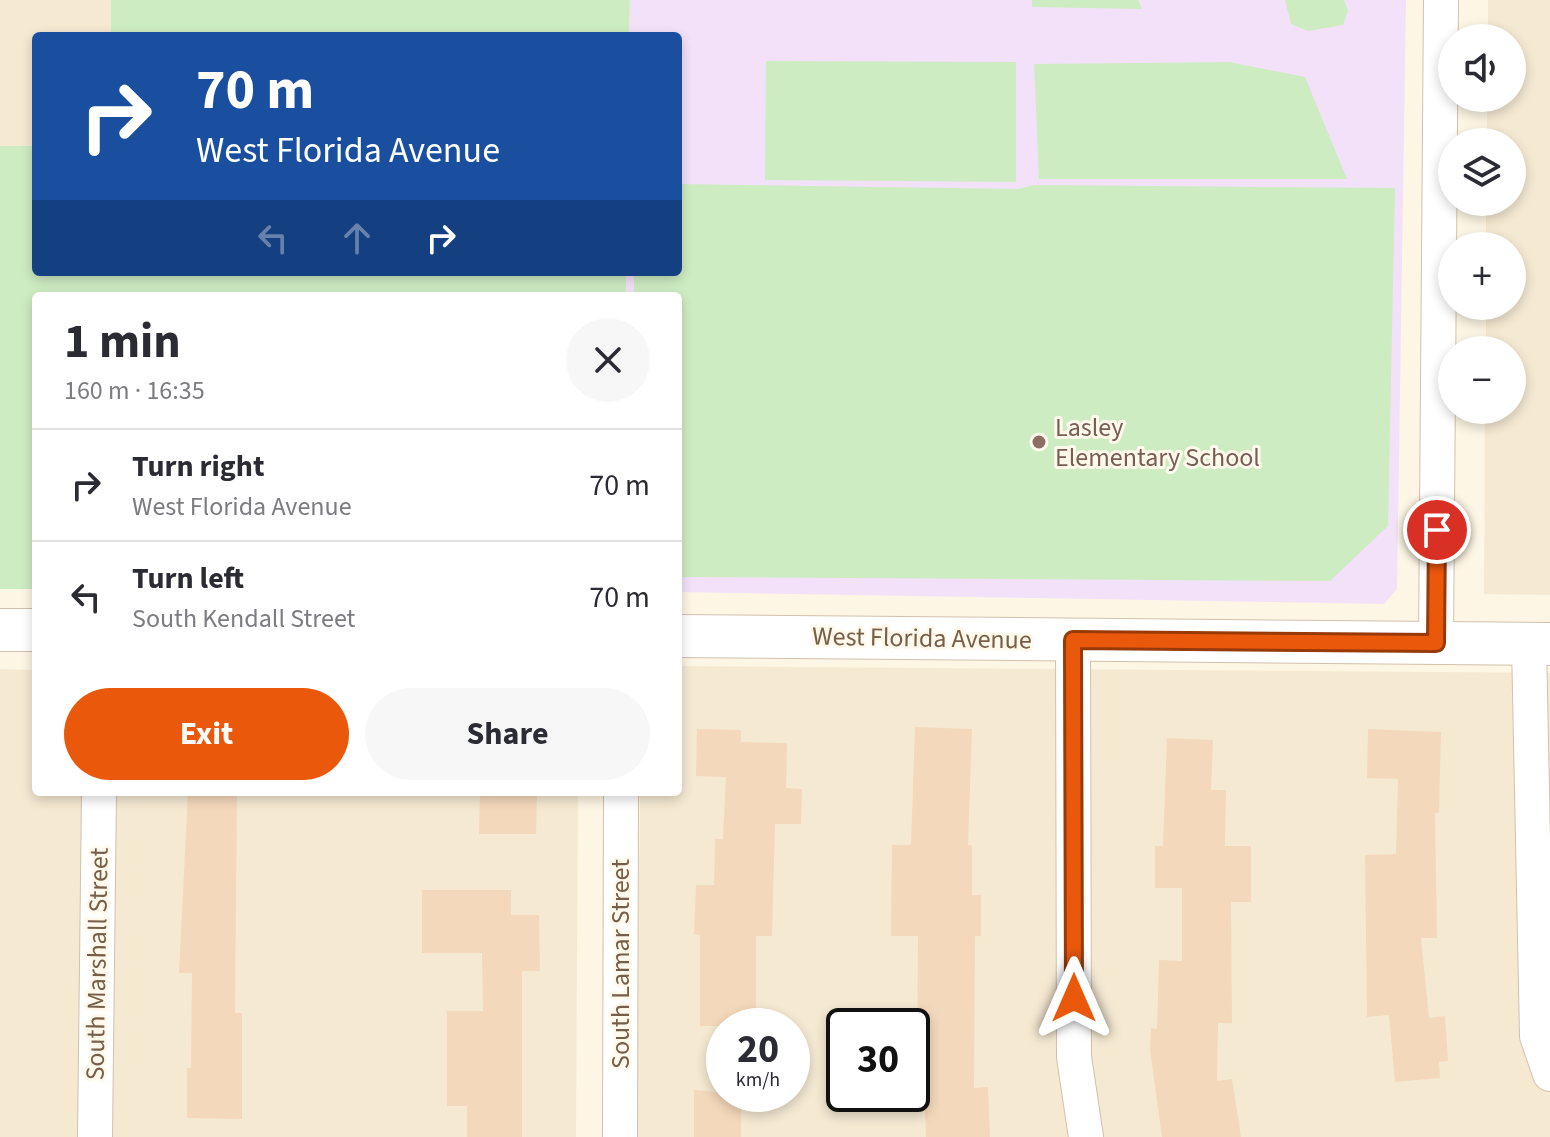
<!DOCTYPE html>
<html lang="en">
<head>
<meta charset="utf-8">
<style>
  body { margin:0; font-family:"Source Sans 3",sans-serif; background:#f7f7f7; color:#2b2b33; height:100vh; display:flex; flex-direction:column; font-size:30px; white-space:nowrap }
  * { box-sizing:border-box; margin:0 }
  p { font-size:26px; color:#7c7c81 }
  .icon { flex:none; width:44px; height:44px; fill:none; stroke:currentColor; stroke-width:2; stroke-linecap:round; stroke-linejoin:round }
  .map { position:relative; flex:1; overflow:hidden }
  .drawer { position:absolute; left:32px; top:292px; width:650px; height:504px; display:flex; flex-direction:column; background:#fff; border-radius:8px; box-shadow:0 4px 12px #0003 }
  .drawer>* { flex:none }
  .guide { position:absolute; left:32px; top:32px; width:650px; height:244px; border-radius:8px; box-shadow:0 4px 12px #0003; background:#1a4fa0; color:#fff; overflow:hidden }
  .buttons { position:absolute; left:1438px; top:24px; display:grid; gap:16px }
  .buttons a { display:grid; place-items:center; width:88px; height:88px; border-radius:50%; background:#fff; box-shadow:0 4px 12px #0003; font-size:40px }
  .speed { position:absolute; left:706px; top:1008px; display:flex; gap:16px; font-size:40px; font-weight:700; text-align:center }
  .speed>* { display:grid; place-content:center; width:104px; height:104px; border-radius:50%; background:#fff; box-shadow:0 4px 12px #0003; line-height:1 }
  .speed small { font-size:20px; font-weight:400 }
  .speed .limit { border:4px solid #111; border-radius:12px; background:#fff; color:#111 }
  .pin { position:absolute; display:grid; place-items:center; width:68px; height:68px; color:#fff; margin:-34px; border:4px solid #fff; border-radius:50%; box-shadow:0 2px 8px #0007 }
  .me { position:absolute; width:88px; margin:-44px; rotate:0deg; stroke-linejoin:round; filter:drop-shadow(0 0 6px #0008) }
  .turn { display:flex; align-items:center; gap:28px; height:168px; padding:0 32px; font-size:36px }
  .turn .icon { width:104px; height:104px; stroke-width:2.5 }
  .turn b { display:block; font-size:56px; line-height:68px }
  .lanes { display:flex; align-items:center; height:76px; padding:0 32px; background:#0003; justify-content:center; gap:40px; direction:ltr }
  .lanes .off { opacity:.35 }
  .round { display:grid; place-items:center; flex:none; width:84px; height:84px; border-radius:42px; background:#f7f7f7 }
  .head { display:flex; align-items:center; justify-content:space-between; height:136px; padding:0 32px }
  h1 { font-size:48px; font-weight:700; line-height:60px }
  .primary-button { display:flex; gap:16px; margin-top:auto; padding:16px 32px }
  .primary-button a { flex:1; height:92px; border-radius:48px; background:#ea580c; color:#fff; font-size:32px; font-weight:700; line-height:92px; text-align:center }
  .primary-button a+a { background:#f7f7f7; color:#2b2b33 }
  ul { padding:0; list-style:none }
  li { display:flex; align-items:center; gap:24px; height:112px; padding:0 32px; border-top:2px solid #e1e1e2 }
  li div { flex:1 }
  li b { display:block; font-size:30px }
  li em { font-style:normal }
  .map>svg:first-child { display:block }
  .residential { fill:#f5e9d2; fill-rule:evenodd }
  .education { fill:#f3e1fa }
  .green { fill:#ceecc2 }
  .building { fill:#f4d8bb }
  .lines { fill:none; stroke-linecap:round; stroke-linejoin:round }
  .minor-casing { stroke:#d1c1ac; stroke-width:36 }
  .tertiary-casing { stroke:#d1c1ac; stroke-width:44 }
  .minor { stroke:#fff; stroke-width:34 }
  .tertiary { stroke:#fff; stroke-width:42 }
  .route-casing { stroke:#983908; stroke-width:20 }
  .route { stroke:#ea580c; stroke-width:14 }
  .education-dot { fill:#8d6e63; stroke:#fff9ec; stroke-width:3 }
  .labels { text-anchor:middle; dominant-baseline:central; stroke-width:6; stroke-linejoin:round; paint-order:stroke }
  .education-label { font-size:26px; fill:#785e54; stroke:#fff9ec; text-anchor:start }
  .street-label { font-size:26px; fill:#775e48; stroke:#fff9ec }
</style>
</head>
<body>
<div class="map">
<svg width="1550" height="1137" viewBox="0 0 1550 1137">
  <rect width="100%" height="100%" fill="#fdf6e4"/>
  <path class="residential" d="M0,0H111V36H36V146H0Z
    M1488,0H1550V595L1484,594L1485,410H1512V350H1486V306H1512V246H1486V202H1512V142H1487V98H1512V38H1488Z
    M678,666L1550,673V1137H636L640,792H678ZM724,1026H792V1094H724ZM844,1026H912V1094H844Z
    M0,669L36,670V792H578L576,1137H0Z"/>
  <path class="education" d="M630,0H1406L1397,589L1384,604L678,592V296H626V272H678V36H629Z"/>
  <path class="green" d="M111,0H630L629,36H111Z
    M1032,0H1138L1142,9L1032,7Z
    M1285,0H1344L1348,11L1343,25L1308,31L1291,24Z
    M766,61L1016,62V182L765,180Z
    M1229,62L1305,77L1347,179H1039L1034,64Z
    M0,146H36V272H626V296H36V589H0Z
    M678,184L1018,189L1034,185L1395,188L1388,526L1330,581L678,577V296H634V272H678Z"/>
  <path class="building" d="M915,727L972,729L968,845L972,846V895H981V936H975L974,1088L988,1087L990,1137H926L924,1081H917L918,936H891L892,845H911Z
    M697,729L741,730V742L787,743L786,788L802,789L801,824H775L772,936H756V1026H700V935L694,934L696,885H714L715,839H723L726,777L696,776Z
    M1368,729L1441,732L1439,813H1435L1437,938H1421L1429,1018L1445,1016L1448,1061L1439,1062L1440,1078L1395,1082L1389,1015L1367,1017L1365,855L1396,854L1398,779L1367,778Z
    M1167,738L1213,740L1211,790H1226L1225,846H1251V902H1231L1232,1023H1218L1217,1081L1232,1079L1241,1137H1162L1150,1050L1151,1028L1157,1029L1159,960L1182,961V888H1155V846H1163Z
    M188,792H237L235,1013H242V1119L187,1118V1068H191L192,973H179Z
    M480,792H537L536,834H479Z
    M422,890H511V915H539L540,971H522V1137H467V1106H447V1011H483L482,953H422Z
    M694,1090L741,1094V1137H694Z"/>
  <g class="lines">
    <defs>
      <path id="minor" d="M1073,640L1074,1057L1086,1137
        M1436,643L1441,0
        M1529,644L1537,1036L1550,1074
        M95,1137L99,792
        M620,1137L621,792"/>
      <path id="tertiary" d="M0,630H36
        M678,636L1550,644"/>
    </defs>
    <use href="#minor" class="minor-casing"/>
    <use href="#tertiary" class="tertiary-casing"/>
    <use href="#minor" class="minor"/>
    <use href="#tertiary" class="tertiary"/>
  </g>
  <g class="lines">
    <defs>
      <path id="route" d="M1074,998L1073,640L1436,643L1437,530"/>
    </defs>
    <use href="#route" class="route-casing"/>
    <use href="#route" class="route"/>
  </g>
  <circle class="education-dot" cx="1039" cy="442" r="8"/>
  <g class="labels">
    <g class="education-label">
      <text x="1055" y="427">Lasley<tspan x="1055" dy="30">Elementary School</tspan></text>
    </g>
    <g class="street-label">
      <text transform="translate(922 638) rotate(1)">West Florida Avenue</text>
      <text transform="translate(97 964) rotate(-89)">South Marshall Street</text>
      <text transform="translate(620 964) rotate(-90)">South Lamar Street</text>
    </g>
  </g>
</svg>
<div class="buttons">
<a><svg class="icon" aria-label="sound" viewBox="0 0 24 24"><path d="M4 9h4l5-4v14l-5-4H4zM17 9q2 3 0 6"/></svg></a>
<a><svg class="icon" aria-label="layers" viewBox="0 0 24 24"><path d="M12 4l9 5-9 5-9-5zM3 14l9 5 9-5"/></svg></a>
<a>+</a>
<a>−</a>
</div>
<div class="speed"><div>20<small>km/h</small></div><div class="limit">30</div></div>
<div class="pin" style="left:1437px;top:530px;background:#d93025"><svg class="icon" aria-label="arrive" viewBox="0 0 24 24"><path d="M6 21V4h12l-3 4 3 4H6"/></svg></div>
<svg class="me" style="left:1074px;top:998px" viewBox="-20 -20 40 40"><path d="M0-17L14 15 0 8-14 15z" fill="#ea580c" stroke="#fff" stroke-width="4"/></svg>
<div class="guide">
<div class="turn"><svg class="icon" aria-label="right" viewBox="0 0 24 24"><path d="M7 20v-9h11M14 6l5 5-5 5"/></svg><div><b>70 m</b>West Florida Avenue</div></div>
<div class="lanes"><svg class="icon off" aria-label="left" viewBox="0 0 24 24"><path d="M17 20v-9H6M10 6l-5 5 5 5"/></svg><svg class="icon off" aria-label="ahead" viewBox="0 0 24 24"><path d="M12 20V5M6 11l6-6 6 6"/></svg><svg class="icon" aria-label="right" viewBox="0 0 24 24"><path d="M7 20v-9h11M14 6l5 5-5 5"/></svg></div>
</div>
<section class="drawer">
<div class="head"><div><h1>1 min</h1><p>160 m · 16:35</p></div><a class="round"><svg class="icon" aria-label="close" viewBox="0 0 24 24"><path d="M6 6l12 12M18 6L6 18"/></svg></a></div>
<ul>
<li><svg class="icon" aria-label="right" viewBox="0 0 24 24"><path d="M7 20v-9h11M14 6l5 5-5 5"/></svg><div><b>Turn right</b><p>West Florida Avenue</p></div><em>70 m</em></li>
<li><svg class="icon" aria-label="left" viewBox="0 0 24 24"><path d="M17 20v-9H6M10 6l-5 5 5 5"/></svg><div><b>Turn left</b><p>South Kendall Street</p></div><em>70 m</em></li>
</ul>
<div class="primary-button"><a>Exit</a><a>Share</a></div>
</section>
</div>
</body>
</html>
